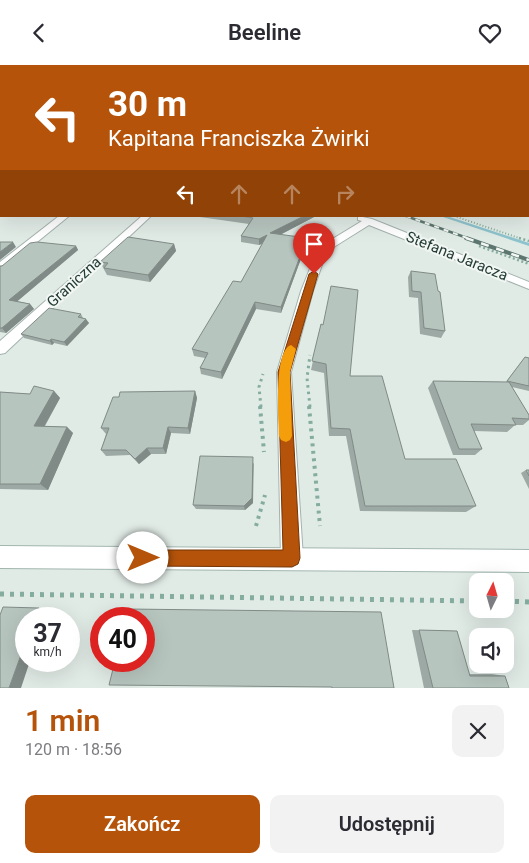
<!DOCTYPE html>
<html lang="pl">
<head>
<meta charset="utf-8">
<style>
  body { margin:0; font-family:Roboto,sans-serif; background:#f2f2f3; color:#2b2b33; height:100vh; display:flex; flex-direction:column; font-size:19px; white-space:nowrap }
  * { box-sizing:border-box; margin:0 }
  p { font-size:16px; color:#7c7c81 }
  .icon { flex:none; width:28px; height:28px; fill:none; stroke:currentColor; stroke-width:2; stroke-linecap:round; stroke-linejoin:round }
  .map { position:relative; height:623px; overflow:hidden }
  .details { display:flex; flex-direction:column; background:#fff; flex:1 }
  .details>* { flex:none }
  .banner { position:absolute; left:0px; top:0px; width:530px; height:152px; box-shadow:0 5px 20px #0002; background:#b45309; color:#fff; overflow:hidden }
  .needle { width:32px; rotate:5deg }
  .buttons { position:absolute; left:469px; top:508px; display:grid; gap:10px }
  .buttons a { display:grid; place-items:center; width:45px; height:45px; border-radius:10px; background:#fff; box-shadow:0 5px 20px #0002; font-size:25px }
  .speed { position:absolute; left:15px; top:542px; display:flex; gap:10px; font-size:25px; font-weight:700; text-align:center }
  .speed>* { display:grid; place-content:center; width:65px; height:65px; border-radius:50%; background:#fff; box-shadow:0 5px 20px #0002; line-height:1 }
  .speed small { font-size:12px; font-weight:400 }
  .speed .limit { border:8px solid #d22; background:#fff; color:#111 }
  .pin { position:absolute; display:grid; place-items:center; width:42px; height:42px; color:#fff; margin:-51px -21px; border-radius:50% 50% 50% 0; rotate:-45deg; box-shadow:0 0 5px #0007 }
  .pin .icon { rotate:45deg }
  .me { position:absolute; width:55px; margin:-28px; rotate:90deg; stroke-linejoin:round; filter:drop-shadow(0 0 4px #0008) }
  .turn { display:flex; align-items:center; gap:18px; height:105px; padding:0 25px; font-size:22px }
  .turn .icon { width:65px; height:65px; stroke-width:2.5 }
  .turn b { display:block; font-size:35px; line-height:42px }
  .lanes { display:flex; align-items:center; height:48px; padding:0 25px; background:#0003; justify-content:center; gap:25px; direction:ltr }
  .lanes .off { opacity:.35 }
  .round { display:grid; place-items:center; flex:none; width:52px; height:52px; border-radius:10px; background:#f2f2f3 }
  .summary { display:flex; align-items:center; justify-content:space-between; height:85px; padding:0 25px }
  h1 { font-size:30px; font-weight:600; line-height:38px; color:#b45309 }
  .primary-button { display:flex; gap:10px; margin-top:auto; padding:10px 25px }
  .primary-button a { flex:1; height:58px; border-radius:10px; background:#b45309; color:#fff; font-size:20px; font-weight:600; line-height:58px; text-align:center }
  .primary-button a+a { background:#f2f2f3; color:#2b2b33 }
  header { display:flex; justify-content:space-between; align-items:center; height:65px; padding:0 25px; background:#fff; font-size:22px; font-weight:600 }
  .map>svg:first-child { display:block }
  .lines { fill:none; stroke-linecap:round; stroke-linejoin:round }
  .stream { fill:#8dc3cc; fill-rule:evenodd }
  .street-casing { stroke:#a4b2ad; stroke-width:2 }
  .secondary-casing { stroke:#a1b6ae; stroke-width:2 }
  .path-far4 { stroke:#84ac9f; stroke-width:2; stroke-dasharray:1 2; stroke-linecap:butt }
  .path-far3 { stroke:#84ac9f; stroke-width:2.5; stroke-dasharray:2 2.5; stroke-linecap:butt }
  .path-far2 { stroke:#84ac9f; stroke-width:3; stroke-dasharray:2.5 4; stroke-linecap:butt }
  .path-far1 { stroke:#84ac9f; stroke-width:4; stroke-dasharray:3 4.5; stroke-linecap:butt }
  .path { stroke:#84ac9f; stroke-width:5; stroke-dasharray:4 6; stroke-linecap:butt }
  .street { fill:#fff; fill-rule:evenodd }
  .secondary { fill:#fff; fill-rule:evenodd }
  .rail-far1-casing { stroke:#5d766f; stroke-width:2.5 }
  .rail-casing { stroke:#5d766f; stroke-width:4 }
  .rail-far1 { stroke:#f2f7f4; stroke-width:2; stroke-dasharray:5; stroke-linecap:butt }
  .rail { stroke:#f2f7f4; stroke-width:2.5; stroke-dasharray:8; stroke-linecap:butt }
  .wall { fill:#9da9a4 }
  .shaded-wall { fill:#808a86 }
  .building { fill:#b7c5bf; stroke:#808a86 }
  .route { fill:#b45309; stroke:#753606 }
  .slow { fill:#f59e0b }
  .labels { text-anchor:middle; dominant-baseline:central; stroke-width:4; stroke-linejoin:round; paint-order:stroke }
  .far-street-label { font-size:15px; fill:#233a34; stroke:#f2f7f4 }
</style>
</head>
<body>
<header><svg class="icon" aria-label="back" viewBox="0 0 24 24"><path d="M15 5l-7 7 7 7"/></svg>Beeline<svg class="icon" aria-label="heart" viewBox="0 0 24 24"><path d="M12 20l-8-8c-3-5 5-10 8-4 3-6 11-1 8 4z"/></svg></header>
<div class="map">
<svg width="529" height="623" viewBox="0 0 529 623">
  <rect width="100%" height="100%" fill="#e1ebe6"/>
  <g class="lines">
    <path class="stream" d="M440,151H447L529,178V181Z"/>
    <defs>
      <path id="street" d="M59,151H69L4,204L0,205V197Z
        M142,151H151L5,288L0,289V276Z
        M358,151L372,154L529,217V224L369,160L329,185L325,191L313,226L291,307L303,493L300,501L292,504L284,501L281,493L277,307L301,226L315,191L321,181L362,156L358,155Z"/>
      <path id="secondary" d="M0,481L529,485V507L0,503Z"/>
    </defs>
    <use href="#street" class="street-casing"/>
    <use href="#secondary" class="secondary-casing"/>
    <path class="path-far4" d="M454,151L522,174"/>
    <path class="path-far3" d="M519,173L529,176
      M479,181L529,199"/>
    <path class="path-far2" d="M261,342L259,322L263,309
      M310,342L307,313L310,290"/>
    <path class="path-far1" d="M260,341L264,387
      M309,341L320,461
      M256,461L265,430"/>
    <path class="path" d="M0,529L478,536
      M505,536L529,537"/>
    <use href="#street" class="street"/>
    <use href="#secondary" class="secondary"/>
    <defs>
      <path id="rail-far1" d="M406,151L470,174"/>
      <path id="rail" d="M466,173L529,195"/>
    </defs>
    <use href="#rail-far1" class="rail-far1-casing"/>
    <use href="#rail" class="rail-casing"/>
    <use href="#rail-far1" class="rail-far1"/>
    <use href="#rail" class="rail"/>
  </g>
  <path class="wall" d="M193,151H316L280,170L306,180L281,248L256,244L222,314L201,309L200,303L205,293L194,291L192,284L241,217L262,179L259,180L241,177V171L249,159Z
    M174,179L176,186L150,217L107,210L100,197Z
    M76,181L78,185L17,236L30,239L34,244L6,268L0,267V201Z
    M411,206L445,266L441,273L420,269L418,233L409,232L408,212Z
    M81,249L83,253L89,258L67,281L54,278L52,280L24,273L21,269Z
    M321,259L350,311L405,394L476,441L466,447L360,446L346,371H329L324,308L311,305Z
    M525,292L529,293V326L512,322L529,350V355L523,360H515L507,367L474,366L482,384L475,390H453L428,323L433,316L506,317Z
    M54,326L60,333L45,361L67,362L73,368L48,425L0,424V327L30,329Z
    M195,326L197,333L190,369L171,368L166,389H151L139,399L130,390L106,391L101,385L106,369L101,363L119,332Z
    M254,398L253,438L245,445L196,444L193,440Z
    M526,405H529V424L521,408Z
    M412,565L457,566L469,609H492L505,611L509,623H424Z"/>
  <path class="shaded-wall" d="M304,151H316L270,175V168Z
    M267,170V176L259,180V174Z
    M307,173L306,180L281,248V242Z
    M13,177L16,182L0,195V187Z
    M174,179L176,186L150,217L148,210Z
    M76,181L78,185L13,240L9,235Z
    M255,237L256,244L222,314L221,307Z
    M30,239L34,244L6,268L2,263Z
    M86,254L89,258L67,281L64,277Z
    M51,274L54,278L52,280L50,276Z
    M54,326L60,333L41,367L34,361Z
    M195,326L197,333L190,369L188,363Z
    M67,362L73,368L48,425L40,419Z
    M168,362L171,368L166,389L163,383Z
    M147,383L151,389L139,399L135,394Z
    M253,392V438L245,445L244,441Z
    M39,543L49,544L46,554H35Z
    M26,576V596H30L21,623H9Z"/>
  <path class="building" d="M0,73H1V106H0Z
    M241,151H304L270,168L307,173L281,242L255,237L221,307L200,303L208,288L192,284L233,216L241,217L267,170L259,174L241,171L253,153Z
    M128,172L174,179L148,210L104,203L108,198L100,197Z
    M0,177H13L0,187Z
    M37,177L76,181L9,235L30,239L2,263H0V201H2L30,178Z
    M411,206L435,209L438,226L440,227L445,266L424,263L421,227L412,226Z
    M331,221L358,225L350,311H382L405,394H456L476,441H365L350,364L331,363L326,299L312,296L321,259L323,260Z
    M49,243L81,249L78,252L86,254L64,277L51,274L50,276L21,269Z
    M525,292L529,293V321L507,316Z
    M433,316L509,317L529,350V354L512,353L516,360L471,359L482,384H459Z
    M34,321L54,326L34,361L67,362L40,419H0V327L30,329Z
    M195,326L188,363L168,362L163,383H147L135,394L126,385H101L109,363H101L113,332H119L120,327Z
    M200,391L253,392L252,433L244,441L193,440Z
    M526,405H529V411Z
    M3,542L39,543L35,554H26V576L9,623H0V550Z
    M127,544L381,547L394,623H332V622L109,620L115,596H144V554H125Z
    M419,565L457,566L470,611H505L509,623H433Z"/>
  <linearGradient id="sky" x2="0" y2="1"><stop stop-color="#83badd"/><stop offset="0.46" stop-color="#f2f6f4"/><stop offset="1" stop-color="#f2f6f4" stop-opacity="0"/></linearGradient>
  <rect width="529" height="160" fill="url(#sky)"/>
  <path class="route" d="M314,206L318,209L290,307L300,493L298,499L292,502L143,501L137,499L135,493L137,487L143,485H283L278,307L309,209Z"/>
  <path class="slow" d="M291,280L296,284L290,307L292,371L290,375L286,377L281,375L279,371C279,355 273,286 291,280Z"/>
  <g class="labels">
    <g class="far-street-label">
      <text transform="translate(457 191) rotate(22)">Stefana Jaracza</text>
      <text transform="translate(74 217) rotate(-42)">Graniczna</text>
    </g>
  </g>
</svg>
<div class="buttons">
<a><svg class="needle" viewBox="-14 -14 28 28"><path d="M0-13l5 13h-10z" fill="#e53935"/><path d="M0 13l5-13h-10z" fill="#7c7c81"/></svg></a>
<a><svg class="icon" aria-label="sound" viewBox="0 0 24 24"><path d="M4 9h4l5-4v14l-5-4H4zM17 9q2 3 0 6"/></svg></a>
</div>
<div class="speed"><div>37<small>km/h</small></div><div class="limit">40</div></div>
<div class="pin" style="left:314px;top:209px;background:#d93025"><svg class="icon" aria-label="arrive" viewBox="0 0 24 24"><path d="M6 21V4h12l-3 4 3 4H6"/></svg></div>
<svg class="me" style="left:143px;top:493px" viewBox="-20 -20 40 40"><circle r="19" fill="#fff"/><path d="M0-13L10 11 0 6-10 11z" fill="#b45309"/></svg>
<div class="banner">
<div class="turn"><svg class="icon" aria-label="left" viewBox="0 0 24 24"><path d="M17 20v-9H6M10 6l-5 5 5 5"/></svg><div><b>30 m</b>Kapitana Franciszka Żwirki</div></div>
<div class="lanes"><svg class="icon" aria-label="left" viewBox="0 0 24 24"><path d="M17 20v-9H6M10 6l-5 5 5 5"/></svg><svg class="icon off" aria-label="ahead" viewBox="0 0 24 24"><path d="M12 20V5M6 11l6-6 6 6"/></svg><svg class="icon off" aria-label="ahead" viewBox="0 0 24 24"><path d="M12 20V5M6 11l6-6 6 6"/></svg><svg class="icon off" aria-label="right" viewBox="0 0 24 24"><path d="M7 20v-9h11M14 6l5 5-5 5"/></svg></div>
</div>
</div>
<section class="details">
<div class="summary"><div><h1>1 min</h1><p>120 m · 18:56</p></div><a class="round"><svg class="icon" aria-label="close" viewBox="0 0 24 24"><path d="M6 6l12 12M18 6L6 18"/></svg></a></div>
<div class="primary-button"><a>Zakończ</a><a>Udostępnij</a></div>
</section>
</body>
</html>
